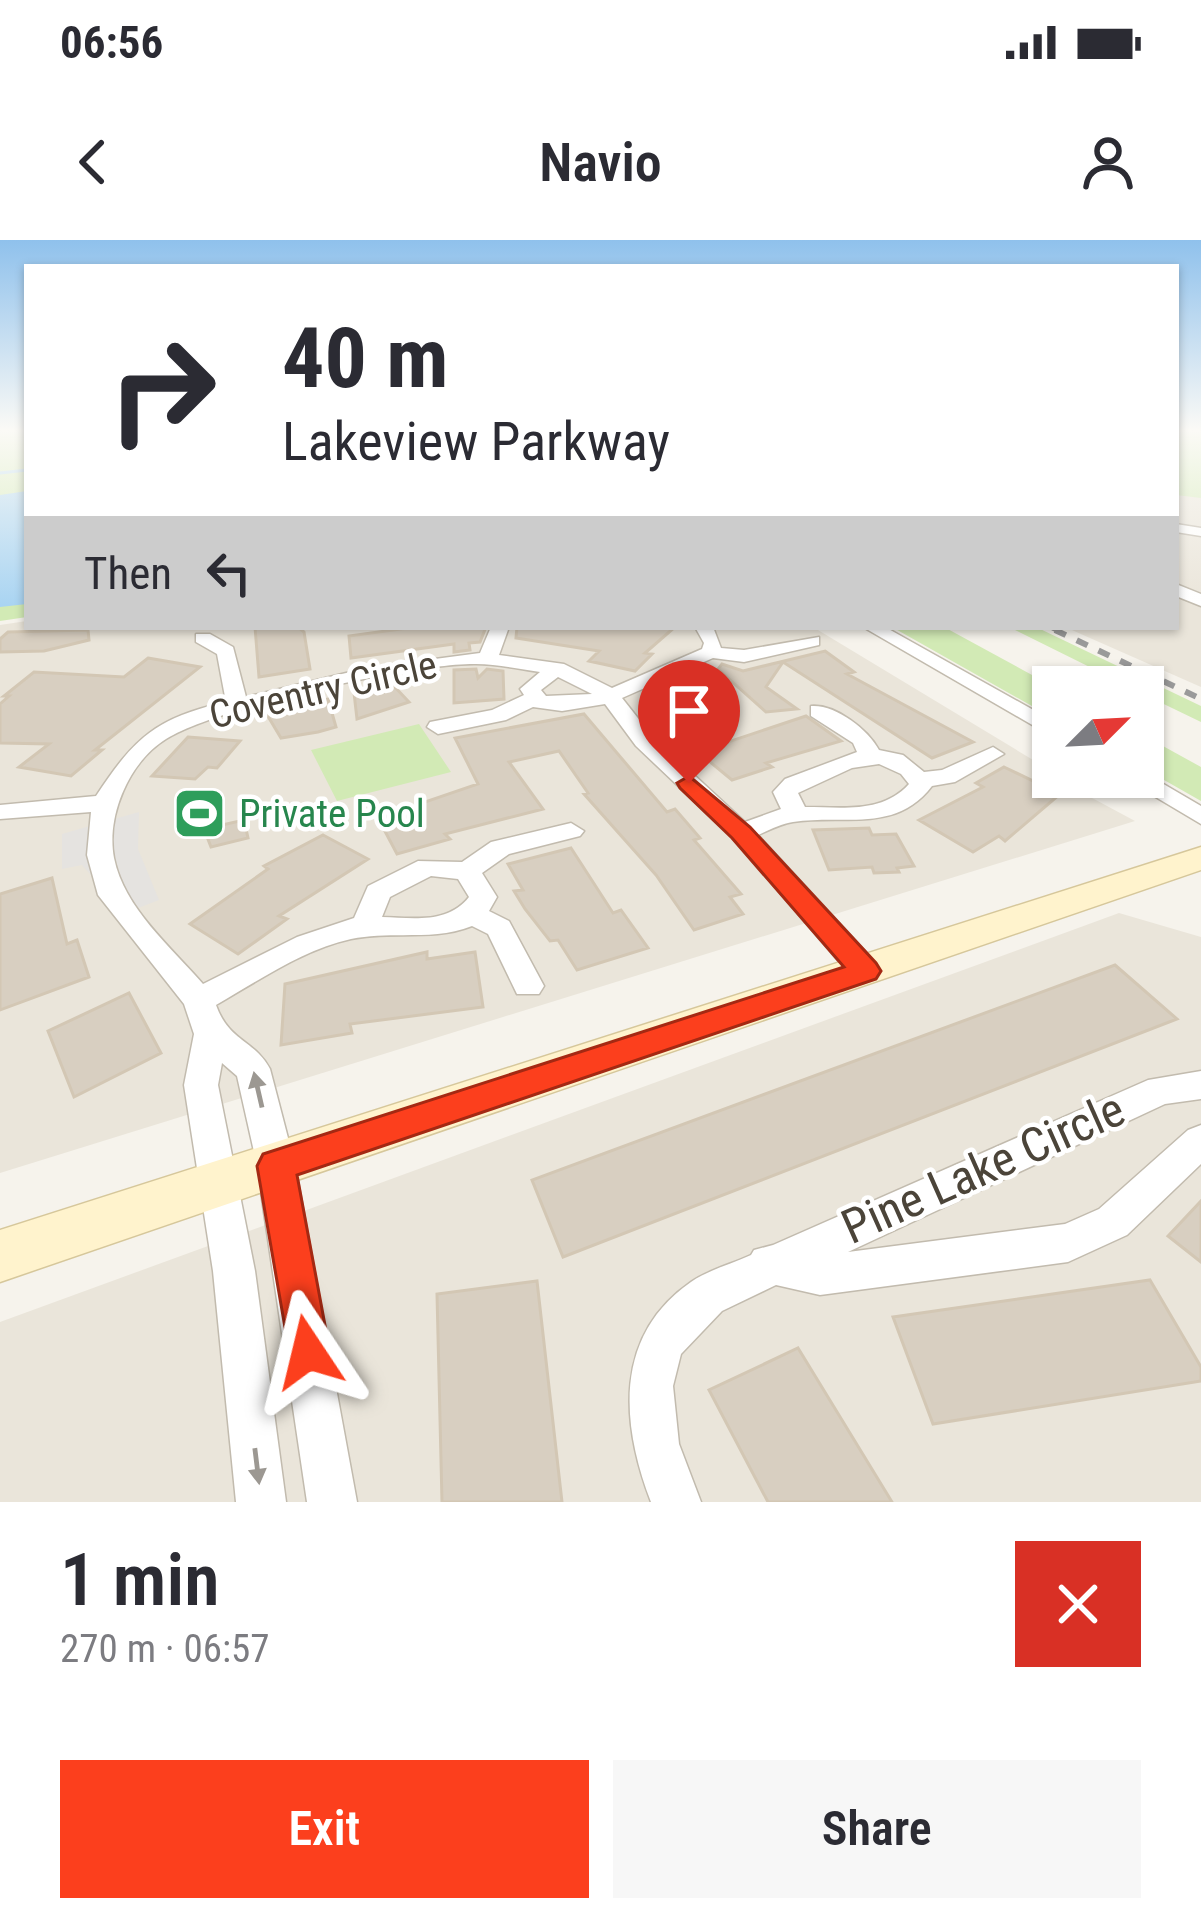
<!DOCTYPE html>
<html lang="en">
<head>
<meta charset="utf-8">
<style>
  body { margin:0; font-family:"Roboto Condensed",sans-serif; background:#f7f7f7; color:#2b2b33; height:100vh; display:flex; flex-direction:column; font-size:45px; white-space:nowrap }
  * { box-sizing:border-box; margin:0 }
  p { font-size:39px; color:#7c7c81 }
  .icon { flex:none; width:66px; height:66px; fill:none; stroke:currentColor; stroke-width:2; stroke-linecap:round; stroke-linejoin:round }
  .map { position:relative; height:1262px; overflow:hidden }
  .details { display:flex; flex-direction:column; background:#fff; flex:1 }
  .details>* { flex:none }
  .banner { position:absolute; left:24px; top:24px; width:1155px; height:366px; border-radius:0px; box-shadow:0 3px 9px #0004; background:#fff; color:#2b2b33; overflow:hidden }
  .needle { width:78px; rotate:66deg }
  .fabs { position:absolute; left:1032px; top:426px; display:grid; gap:24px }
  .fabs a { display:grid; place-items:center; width:132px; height:132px; border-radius:0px; background:#fff; box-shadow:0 3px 9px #0004; font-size:60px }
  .pin { position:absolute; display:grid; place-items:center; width:102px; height:102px; color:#fff; margin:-123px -51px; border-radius:50% 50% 50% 0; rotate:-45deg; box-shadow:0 0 12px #0007 }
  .pin .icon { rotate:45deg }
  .me { position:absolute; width:132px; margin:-66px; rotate:350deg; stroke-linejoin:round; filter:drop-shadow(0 0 9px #0008) }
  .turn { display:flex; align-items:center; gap:42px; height:252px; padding:0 60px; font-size:54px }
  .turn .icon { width:156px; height:156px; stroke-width:2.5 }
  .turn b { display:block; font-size:84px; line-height:102px }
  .then { display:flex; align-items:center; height:114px; padding:0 60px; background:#0003; gap:24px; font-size:45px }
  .round { display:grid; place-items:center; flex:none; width:126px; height:126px; border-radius:0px; background:#f7f7f7 }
  .summary { display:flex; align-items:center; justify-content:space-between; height:204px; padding:0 60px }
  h1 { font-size:72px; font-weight:600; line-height:90px }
  .primary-button { display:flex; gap:24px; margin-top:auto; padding:24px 60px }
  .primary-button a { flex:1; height:138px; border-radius:0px; background:#fc3f1d; color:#fff; font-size:48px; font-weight:600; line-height:138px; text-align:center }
  .primary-button a+a { background:#f7f7f7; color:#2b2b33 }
  .status { display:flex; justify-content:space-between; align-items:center; height:84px; padding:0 60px; background:#fff; direction:ltr }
  .status svg { height:33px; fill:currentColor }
  header { display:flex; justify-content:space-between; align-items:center; height:156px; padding:0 60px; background:#fff; font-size:54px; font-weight:600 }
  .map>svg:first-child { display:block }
  .residential { fill:#eae5da }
  .green { fill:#d2eab5 }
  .parking { fill:#e5e3e0 }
  .water { fill:#a9d4f2 }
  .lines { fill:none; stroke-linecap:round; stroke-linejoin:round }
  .stream { stroke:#a9d4f2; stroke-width:3 }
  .building { fill:#d8cfc1; stroke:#d3c7b4; stroke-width:3 }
  .street-casing { stroke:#c2bbae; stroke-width:3 }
  .secondary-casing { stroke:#d6c79b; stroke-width:3 }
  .street { fill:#fff; fill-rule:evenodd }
  .secondary { fill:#fff3cd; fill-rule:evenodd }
  .rail-far1 { stroke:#9a9a9a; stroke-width:4.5; stroke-dasharray:9 9; stroke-linecap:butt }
  .rail { stroke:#9a9a9a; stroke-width:6; stroke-dasharray:12 12; stroke-linecap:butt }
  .oneway { fill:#9c9892 }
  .route { fill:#fc3f1d; stroke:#a42913; stroke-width:3 }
  .labels { text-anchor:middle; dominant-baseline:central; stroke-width:9; stroke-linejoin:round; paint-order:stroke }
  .street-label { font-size:39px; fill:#4b4439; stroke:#fff }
  .leisure-label { font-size:39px; fill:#27864d; stroke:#fff; text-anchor:start }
  .near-street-label { font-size:48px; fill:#4b4439; stroke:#fff }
</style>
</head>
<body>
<div class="status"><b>06:56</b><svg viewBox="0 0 49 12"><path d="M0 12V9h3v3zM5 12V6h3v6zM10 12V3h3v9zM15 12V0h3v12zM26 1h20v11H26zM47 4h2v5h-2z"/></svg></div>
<header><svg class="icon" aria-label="back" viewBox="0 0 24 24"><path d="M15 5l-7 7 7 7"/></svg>Navio<svg class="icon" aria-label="person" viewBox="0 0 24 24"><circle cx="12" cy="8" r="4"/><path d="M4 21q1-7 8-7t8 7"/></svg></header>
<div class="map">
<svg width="1201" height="1262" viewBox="0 0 1201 1262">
  <rect width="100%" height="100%" fill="#f6f3ec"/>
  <path class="residential" d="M1176,189H1201V447L1065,387H1176Z
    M27,381V387H813L1053,532V537L1135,581L0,933V385Z
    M1119,673L1201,697V1262H0V1082Z"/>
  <path class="green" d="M0,189H27V377L0,381Z
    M1176,189L1201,193V258L1176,255Z
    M892,387H944L1054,447L1053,478Z
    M1009,387H1036L1201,466V482L1143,454V447H1130Z
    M419,484L451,532L337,561L311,510Z
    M1143,495L1201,527V561L1143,528Z"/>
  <path class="parking" d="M139,572L138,609L159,660L125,673L82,625L62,629V594Z"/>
  <path class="water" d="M27,251V364L0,367V255Z"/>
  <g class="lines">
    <path class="stream" d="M0,233L27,230"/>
  </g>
  <path class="building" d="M255,387H298L304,392L310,429L259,437Z
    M415,387H486L480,402L469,403L470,410L454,412V404L351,418L349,396Z
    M517,387H675L645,413L652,414L635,431L589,421L599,411L516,398Z
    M88,390L89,400L44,411L0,412V399L8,392Z
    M825,411L854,432L847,434L973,502L932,518L783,422L766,447L797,469L766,472L718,429L722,424L743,431Z
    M148,418L200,427L95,510H102L71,536L19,527L49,504L0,503V464L9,456H4L34,432L124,437Z
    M476,429L478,438L487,429L503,431L504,459L454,463V430Z
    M392,444L409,462L357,479L354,453Z
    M700,444L718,476L660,482L646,452Z
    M328,459L336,487L318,492L281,498L266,473Z
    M584,474L667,572L675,569L700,598L694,600L741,654L730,657L743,674L694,690L656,635L584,554L588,553L559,511L509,522L543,569L445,594L450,599L397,614L378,578L478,544L455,498Z
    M806,476L841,501L766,523L772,527L732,540L698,512Z
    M188,497L240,501L217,528L208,527L195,539L152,536Z
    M1004,527L1060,554L1005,601L999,596L973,612L919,580L983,547L976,543Z
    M244,580L248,598L211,607L204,589Z
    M869,588L872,595L896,594L914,626L897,628L899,632L874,633L872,627L829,630L813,590Z
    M323,595L368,619L279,676L287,679L238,714L190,684L268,629L264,626Z
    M571,608L613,673L621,670L648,708L577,730L558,700L550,701L525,669L514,651L523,650L508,624Z
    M52,638L67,704L77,700L89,737L0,770V654Z
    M427,712V719L475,712L483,767L350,784L352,793L281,805L285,744Z
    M1115,725L1177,779L563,1017L532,940Z
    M129,753L161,813L74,857L48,791Z
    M1201,961V1022L1168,996Z
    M1150,1040L1201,1127V1141L933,1184L893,1077Z
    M537,1041L562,1262H442L437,1054Z
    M798,1108L892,1262H768L709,1150Z"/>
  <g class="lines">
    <defs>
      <path id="street" d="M1176,284L1201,288V296L1176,292Z
        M1176,344L1201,354V366L1176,356Z
        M491,387H509L499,415L564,424L612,448L702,409L704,403L695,387H713L721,408L744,410L819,397V405L744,422L713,418L622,458L652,496L745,582L781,569L773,552L785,539L857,512L853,503L811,476V466C835,464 868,489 879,510L903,515L924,532L942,530L993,507L1004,514L955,542L932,546C895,594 845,574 793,582C781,584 769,590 758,595L876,723L880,731L876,739H854L732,597L636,506L605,464L562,471L533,467L506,480L438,494L427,487L430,482L492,470L524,455L520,449L540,432C519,429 497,424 476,424C414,423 218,467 166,499C129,522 106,576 114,618C124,668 171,707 203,744L297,697L354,678L368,646L418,621L462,622L491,602L571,583L584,591L580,596L509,614L482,633L497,657L489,671L509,681L544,746L539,754H517L488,694L472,686C432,702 392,690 351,699C304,709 258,741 216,765C229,802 255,800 270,829L295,925L357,1262H307L257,925L237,836L222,823L218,845L255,1031L286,1262H236L213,1031L184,845L194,794L184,764L98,655L87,615L91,572L0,579V565L96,556C135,497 156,478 226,462L217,414L196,402V394H210L233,407L246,457L367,428L480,413ZM558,437L592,454L546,456L541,450ZM879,524L901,534L909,544C882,574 841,567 805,567L798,553L852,528ZM431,636L458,639L469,657C448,684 413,678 382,677L390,657Z
        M863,387H885L1053,481V497Z
        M1143,532L1201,566V584L1122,537H1143Z
        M1201,831V859L1165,864L848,1012L1065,984L1099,969L1188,890L1201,885V924L1127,995L1068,1022L820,1055L776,1045L722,1071L681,1114L673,1146L679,1204L701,1262H651C621,1184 613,1096 691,1042C708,1030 732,1024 751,1015L754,1010L773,1005L1148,840Z"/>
      <path id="secondary" d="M1201,607V630L0,1042V990Z"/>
    </defs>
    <use href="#street" class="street-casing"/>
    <use href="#secondary" class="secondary-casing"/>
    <use href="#street" class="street"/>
    <use href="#secondary" class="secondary"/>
    <path class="rail-far1" d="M1050,387L1062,393"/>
    <path class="rail" d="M1055,390L1201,459"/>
  </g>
  <defs><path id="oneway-solid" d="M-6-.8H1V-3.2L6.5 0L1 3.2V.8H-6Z" transform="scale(3)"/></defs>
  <g class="oneway">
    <use href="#oneway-solid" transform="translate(258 850) rotate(-103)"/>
    <use href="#oneway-solid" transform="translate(257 1226) rotate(83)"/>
  </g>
  <linearGradient id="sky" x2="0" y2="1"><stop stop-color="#8fc1ec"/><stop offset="0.52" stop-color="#fbfaf6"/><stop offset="1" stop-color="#fbfaf6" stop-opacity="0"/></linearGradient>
  <rect width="1201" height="366" fill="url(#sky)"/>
  <path class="route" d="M689,536L750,587L876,723L881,731L876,739L297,935L330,1112L324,1128L308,1135L292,1128L257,926L263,914L844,727L732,598L680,548L677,543Z"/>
  <defs>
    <symbol id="stadium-square" viewBox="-11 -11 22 22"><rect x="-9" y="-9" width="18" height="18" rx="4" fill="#2e9e5b" stroke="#fff"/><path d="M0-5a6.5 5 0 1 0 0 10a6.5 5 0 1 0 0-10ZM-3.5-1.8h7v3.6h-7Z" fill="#fff"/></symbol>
  </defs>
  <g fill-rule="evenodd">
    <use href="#stadium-square" x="170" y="544" width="59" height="59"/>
  </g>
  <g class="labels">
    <g class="street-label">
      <text transform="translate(323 450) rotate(-13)">Coventry Circle</text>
    </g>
    <g class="leisure-label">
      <text x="239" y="574">Private Pool</text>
    </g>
    <g class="near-street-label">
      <text transform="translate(983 928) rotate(-24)">Pine Lake Circle</text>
    </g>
  </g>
</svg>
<div class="fabs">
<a><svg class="needle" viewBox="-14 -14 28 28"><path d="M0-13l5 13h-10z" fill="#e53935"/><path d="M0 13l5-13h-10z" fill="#7c7c81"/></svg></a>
</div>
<div class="pin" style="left:689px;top:543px;background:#d93025"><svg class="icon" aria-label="arrive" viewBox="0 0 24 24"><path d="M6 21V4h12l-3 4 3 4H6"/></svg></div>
<svg class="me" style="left:308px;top:1112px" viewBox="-20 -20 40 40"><path d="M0-17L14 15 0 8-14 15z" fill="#fc3f1d" stroke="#fff" stroke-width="4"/></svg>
<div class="banner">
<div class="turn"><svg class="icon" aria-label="right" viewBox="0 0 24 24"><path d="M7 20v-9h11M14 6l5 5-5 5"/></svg><div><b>40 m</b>Lakeview Parkway</div></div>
<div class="then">Then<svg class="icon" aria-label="left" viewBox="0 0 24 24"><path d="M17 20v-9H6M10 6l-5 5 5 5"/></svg></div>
</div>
</div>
<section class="details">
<div class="summary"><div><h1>1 min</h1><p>270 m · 06:57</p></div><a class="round" style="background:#d93025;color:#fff"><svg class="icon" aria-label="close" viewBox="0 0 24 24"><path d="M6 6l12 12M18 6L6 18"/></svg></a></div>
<div class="primary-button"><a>Exit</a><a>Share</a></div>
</section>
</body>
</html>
